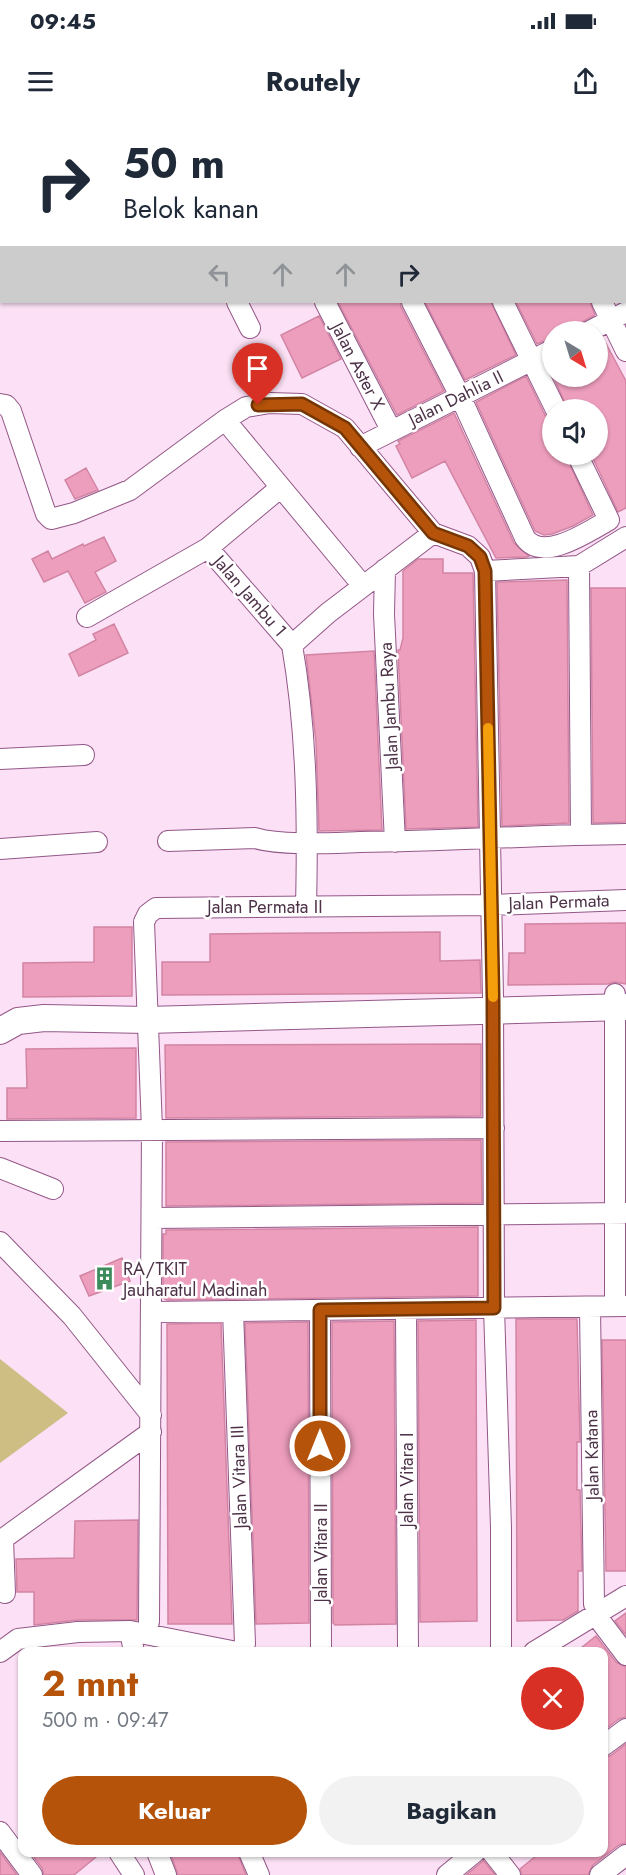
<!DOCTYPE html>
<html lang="id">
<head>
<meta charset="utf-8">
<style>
  body { margin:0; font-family:Jost,sans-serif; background:#f2f2f3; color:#1f2937; height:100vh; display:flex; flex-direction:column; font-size:22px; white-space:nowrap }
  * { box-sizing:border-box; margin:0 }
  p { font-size:20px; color:#747a83 }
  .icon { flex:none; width:33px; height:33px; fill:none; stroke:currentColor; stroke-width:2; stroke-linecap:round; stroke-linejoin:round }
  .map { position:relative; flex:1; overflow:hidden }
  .drawer { position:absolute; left:18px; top:1527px; width:590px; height:210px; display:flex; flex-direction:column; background:#fff; border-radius:12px; box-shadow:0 2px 4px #0004 }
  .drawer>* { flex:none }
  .hud { position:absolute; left:0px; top:0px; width:627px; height:183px; box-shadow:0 2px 4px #0004; background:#fff; color:#1f2937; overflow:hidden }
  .needle { width:39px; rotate:142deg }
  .tools { position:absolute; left:542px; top:201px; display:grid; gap:12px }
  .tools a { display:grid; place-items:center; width:66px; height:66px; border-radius:50%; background:#fff; box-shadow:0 2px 4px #0004; font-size:30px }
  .pin { position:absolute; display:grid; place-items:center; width:51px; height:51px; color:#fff; margin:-62px -26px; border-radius:50% 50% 50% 0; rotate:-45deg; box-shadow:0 0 6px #0007 }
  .pin .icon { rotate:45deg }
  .me { position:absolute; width:66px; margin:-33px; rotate:0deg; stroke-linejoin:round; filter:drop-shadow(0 0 4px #0008) }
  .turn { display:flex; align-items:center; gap:21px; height:126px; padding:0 24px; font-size:27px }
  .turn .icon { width:78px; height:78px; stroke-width:2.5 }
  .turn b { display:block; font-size:42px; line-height:51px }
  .lanes { display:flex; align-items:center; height:57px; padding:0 24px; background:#0003; justify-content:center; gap:30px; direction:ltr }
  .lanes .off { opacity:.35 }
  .round { display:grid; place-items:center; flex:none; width:63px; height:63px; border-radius:32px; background:#f2f2f3 }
  .head { display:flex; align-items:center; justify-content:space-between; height:102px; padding:0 24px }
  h1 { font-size:36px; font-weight:700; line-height:45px; color:#b45309 }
  .primary-button { display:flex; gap:12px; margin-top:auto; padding:12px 24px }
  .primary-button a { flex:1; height:69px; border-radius:36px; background:#b45309; color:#fff; font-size:24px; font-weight:700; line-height:69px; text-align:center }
  .primary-button a+a { background:#f2f2f3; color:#1f2937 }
  .status { display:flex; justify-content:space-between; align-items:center; height:42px; padding:0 30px; background:#fff; direction:ltr }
  .status svg { height:16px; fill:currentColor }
  header { display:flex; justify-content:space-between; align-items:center; height:78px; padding:0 24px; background:#fff; font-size:27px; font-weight:700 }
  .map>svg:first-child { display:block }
  .green { fill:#cebe84 }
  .building { fill:#ee9ebd; stroke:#d284a3; stroke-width:1.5 }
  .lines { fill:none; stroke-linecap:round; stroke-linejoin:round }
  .minor-casing { stroke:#935787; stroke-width:22 }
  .tertiary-casing { stroke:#935787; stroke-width:28 }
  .minor { stroke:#fff; stroke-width:20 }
  .tertiary { stroke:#fff; stroke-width:26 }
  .route-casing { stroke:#753606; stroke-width:15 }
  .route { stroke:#b45309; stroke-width:10 }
  .slow { stroke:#f59e0b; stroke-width:10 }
  .labels { text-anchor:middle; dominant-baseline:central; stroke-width:5; stroke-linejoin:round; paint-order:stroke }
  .street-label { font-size:18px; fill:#4d3248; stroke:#fff }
  .poi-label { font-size:18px; fill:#4d3248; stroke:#fff; text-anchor:start }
</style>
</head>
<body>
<div class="status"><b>09:45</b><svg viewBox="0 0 49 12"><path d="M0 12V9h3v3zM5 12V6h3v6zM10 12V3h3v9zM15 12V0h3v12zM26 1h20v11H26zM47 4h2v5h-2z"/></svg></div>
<header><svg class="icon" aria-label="menu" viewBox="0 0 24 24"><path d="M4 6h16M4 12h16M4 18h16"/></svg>Routely<svg class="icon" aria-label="share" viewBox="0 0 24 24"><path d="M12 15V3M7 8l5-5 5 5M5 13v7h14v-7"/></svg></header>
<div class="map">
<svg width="626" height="1755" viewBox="0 0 626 1755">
  <rect width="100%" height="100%" fill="#fce0f5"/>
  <path class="green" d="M0,1239L68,1293L0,1343Z"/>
  <path class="building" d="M338,182H400L401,187L444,271L397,295Z
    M425,182H491L516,235L465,260Z
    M516,182H590L595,195L582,202L576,212H552V218L537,224Z
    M319,196L341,239L302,258L281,215Z
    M603,218L626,261V388L618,392L591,334H597V290H568L553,256H597V221Z
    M526,256L545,295L552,302V334H565L593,395L573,406L552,414L544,415L535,411L476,282Z
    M454,293L514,423L529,436L527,437L496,438L445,341L412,358L396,326L400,324L398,321Z
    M86,348L98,370L75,379L65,360Z
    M104,417L116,441L95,452L106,472L85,483L68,451L44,462L32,439L48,431L52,439L83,424L84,426Z
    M418,439H443V453H473L478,707L406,709L398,530H400L403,518V451Z
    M567,460L569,703L502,706L497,462Z
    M591,468H626V702L593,703Z
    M114,504L128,533L79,556L69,534L96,520L93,514Z
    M374,531L382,710L319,711L316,622L306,535Z
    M626,803V864L614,862L608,864L508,865L509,833H525V804Z
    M94,807H132V876L23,877V843L94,842Z
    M440,812V841L480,840L481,873L162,875V842H210V814Z
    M481,924V996L166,998L165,925Z
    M136,928V998L7,999V968H27L26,929Z
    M481,1020L482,1083L166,1086V1022Z
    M478,1107V1176L167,1180L163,1178V1114H166V1110Z
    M122,1138L130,1161L89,1176L80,1156Z
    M516,1199H577L580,1322H577V1370H580L582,1451H578V1491L563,1500L517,1501Z
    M476,1200L477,1501L420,1502L418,1201Z
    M394,1201L396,1504L335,1505L333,1503L332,1202Z
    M308,1202L309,1503L256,1504L245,1203Z
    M221,1203L232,1504H168L167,1204Z
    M602,1220H626V1451H606Z
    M138,1400L137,1500H78L34,1505V1472H17L16,1439L74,1438L75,1401Z
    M626,1493V1515L615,1501Z
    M596,1516L616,1542L626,1547V1597L619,1599L603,1611V1532H576Z
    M626,1624V1723L619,1725L593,1745L588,1755H522L520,1749L541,1732H603V1638L610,1636Z
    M0,1732L17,1755H0Z
    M30,1732H102L74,1755H44L42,1748Z
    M170,1732H237L246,1755H178Z
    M483,1740L495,1755H466L483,1741Z"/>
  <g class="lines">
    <defs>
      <path id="minor" d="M143,0L144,2
        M232,0V2
        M321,0V2
        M416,0L417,2
        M510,0L511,2
        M361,2L364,0
        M624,2L626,1
        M626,46V47
        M0,79L2,81
        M237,182L250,208
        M325,182L391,310
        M412,182L460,276L525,418C543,443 589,411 609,400L577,334
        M503,182L556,290
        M602,182L626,231
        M588,212L626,192
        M0,284L6,285L11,291L46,394L51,399L74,393L130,370L225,300L246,287L270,283L302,284L345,308L433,413L468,426L480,437L485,451L579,446L626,417
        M225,300L363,466
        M360,327L552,230
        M208,428L292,525
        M579,446L581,715
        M385,449L384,494L395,722
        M485,451L493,877L494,1188L501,1408V1532
        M87,497L208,428L280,368
        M0,639L84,635
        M168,721L255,718C282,726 330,723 360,722C449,721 537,715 626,714
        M0,729L97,722
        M306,787C308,700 307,611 292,525L328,493L433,413
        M615,874V1186
        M0,1011L494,1008
        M0,1048L53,1069
        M152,1098L626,1093
        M0,1122L72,1196L151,1295
        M590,1187L594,1484
        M406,1189L408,1532
        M320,1190L321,1532
        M233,1191L245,1524
        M151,1192L626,1186
        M3,1419L5,1473
        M0,1421L151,1312
        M595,1494L626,1535
        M149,1502L152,1009L144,802L148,794L156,788L491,785L626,780
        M130,1511L134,1532
        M0,1532L18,1519L78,1512L130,1511L237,1532
        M534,1532L626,1476
        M603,1626L626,1609
        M0,1712L32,1755
        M119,1732L134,1755
        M157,1732L166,1755
        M249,1732L259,1755
        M492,1732L510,1755
        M447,1755L475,1732
        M600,1755L626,1735"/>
      <path id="tertiary" d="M0,911L18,901L44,898L147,900L626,887"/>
    </defs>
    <use href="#minor" class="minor-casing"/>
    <use href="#tertiary" class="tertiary-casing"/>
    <use href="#minor" class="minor"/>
    <use href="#tertiary" class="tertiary"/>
  </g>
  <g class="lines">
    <defs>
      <path id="route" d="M258,285L302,284L345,308L433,413L468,426L480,437L485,451L493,877L494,1188L320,1190V1326"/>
    </defs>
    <use href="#route" class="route-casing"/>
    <use href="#route" class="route"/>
    <path class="slow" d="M488,608L493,877"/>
  </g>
  <defs>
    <symbol id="building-bare" viewBox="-9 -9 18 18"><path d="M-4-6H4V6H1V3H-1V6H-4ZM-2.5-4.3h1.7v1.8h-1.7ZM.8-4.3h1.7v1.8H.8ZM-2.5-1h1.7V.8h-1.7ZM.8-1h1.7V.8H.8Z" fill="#3b8b5b" stroke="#fff" stroke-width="2.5" paint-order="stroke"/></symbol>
  </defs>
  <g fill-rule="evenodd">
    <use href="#building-bare" x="88" y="1142" width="33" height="33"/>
  </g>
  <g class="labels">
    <g class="street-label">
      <text transform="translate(358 246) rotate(63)">Jalan Aster X</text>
      <text transform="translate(456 278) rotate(-26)">Jalan Dahlia II</text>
      <text transform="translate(250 476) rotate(49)">Jalan Jambu 1</text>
      <text transform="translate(389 586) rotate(-93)">Jalan Jambu Raya</text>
      <text transform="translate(559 782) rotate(-2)">Jalan Permata</text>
      <text x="265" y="787">Jalan Permata II</text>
      <text transform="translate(592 1335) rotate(-91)">Jalan Katana</text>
      <text transform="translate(239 1357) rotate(-92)">Jalan Vitara III</text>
      <text transform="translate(407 1360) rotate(-90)">Jalan Vitara I</text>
      <text transform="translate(321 1433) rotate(-90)">Jalan Vitara II</text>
    </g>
    <g class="poi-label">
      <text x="123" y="1149">RA/TKIT<tspan x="123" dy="21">Jauharatul Madinah</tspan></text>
    </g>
  </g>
</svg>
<div class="tools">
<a><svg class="needle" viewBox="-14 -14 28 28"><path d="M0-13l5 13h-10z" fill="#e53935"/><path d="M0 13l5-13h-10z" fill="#747a83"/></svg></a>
<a><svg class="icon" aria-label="sound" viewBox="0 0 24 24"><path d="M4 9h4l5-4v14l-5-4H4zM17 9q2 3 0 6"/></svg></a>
</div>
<div class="pin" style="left:258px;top:285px;background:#d93025"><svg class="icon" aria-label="arrive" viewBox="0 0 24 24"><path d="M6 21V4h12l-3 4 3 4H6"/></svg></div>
<svg class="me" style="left:320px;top:1326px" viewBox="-20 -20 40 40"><circle r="17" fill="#b45309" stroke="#fff" stroke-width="3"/><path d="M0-11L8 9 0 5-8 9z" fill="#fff"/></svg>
<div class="hud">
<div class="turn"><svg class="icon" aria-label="right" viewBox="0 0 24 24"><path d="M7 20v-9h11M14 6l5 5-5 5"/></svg><div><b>50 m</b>Belok kanan</div></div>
<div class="lanes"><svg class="icon off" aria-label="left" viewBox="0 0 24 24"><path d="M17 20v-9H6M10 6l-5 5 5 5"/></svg><svg class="icon off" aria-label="ahead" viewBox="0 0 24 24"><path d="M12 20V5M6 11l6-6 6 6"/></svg><svg class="icon off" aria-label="ahead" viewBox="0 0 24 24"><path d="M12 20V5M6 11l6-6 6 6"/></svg><svg class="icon" aria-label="right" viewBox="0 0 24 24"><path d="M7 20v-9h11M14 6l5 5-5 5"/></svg></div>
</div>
<section class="drawer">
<div class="head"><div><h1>2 mnt</h1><p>500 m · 09:47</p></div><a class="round" style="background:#d93025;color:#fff"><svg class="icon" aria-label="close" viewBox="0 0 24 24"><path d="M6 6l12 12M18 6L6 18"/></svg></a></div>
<div class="primary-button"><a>Keluar</a><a>Bagikan</a></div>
</section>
</div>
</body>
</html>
